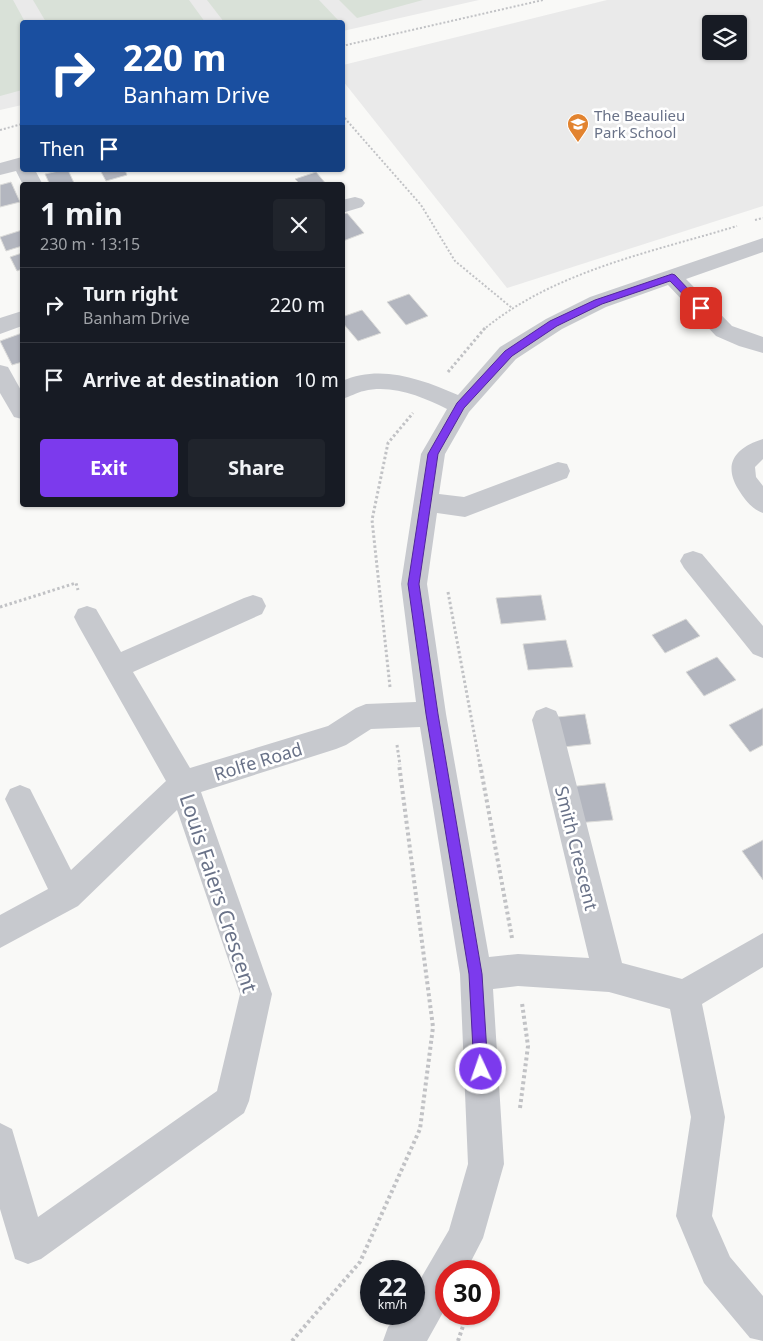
<!DOCTYPE html>
<meta charset="utf-8">
<style>
body{margin:0;font-family:"Noto Sans",sans-serif;background:#20242c;color:#f1f3f6;height:100vh;display:flex;flex-direction:column;font-size:19px;white-space:nowrap}
*{box-sizing:border-box;margin:0}
p{font-size:16px;color:#9ea1a6}
.icon{flex:none;width:28px;height:28px;fill:none;stroke:currentColor;stroke-width:2;stroke-linecap:round;stroke-linejoin:round}
.map{position:relative;flex:1;overflow:hidden}
.sheet{position:absolute;left:20px;top:182px;width:325px;height:325px;display:flex;flex-direction:column;background:#171b24;border-radius:5px;box-shadow:0 1px 4px #0004}
.sheet>*{flex:none}
.top-card{position:absolute;left:20px;top:20px;width:325px;height:152px;border-radius:5px;box-shadow:0 1px 4px #0004;background:#1a4fa0;color:#fff;overflow:hidden}
.fabs{position:absolute;left:702px;top:15px;display:grid;gap:10px}
.fabs a{display:grid;place-items:center;width:45px;height:45px;border-radius:5px;background:#171b24;box-shadow:0 1px 4px #0004;font-size:25px}
.speed{position:absolute;left:360px;top:1260px;display:flex;gap:10px;font-size:25px;font-weight:700;text-align:center}
.speed>*{display:grid;place-content:center;width:65px;height:65px;border-radius:50%;background:#171b24;box-shadow:0 1px 4px #0004;line-height:1}
.speed small{font-size:12px;font-weight:400}
.speed .limit{border:8px solid #d22;background:#fff;color:#111}
.pin{position:absolute;display:grid;place-items:center;width:42px;height:42px;color:#fff;margin:-21px;border-radius:10px;box-shadow:0 2px 8px #0006}
.me{position:absolute;width:55px;margin:-28px;rotate:357deg;stroke-linejoin:round;filter:drop-shadow(0 0 4px #0008)}
.turn{display:flex;align-items:center;gap:18px;height:105px;padding:0 20px;font-size:22px}
.turn .icon{width:65px;height:65px;stroke-width:2.5}
.turn b{display:block;font-size:35px;line-height:42px}
.then{display:flex;align-items:center;height:48px;padding:0 20px;background:#0003;gap:10px;font-size:19px}
.round{display:grid;place-items:center;flex:none;width:52px;height:52px;border-radius:5px;background:#20242c}
.head{display:flex;align-items:center;justify-content:space-between;height:85px;padding:0 20px}
h1{font-size:30px;font-weight:700;line-height:38px}
.button{display:flex;gap:10px;margin-top:auto;padding:10px 20px}
.button a{flex:1;height:58px;border-radius:5px;background:#7c3aed;color:#fff;font-size:20px;font-weight:700;line-height:58px;text-align:center}
.button a+a{background:#20242c;color:#f1f3f6}
ul{padding:0;list-style:none}
li{display:flex;align-items:center;gap:15px;height:75px;padding:0 20px;border-top:1px solid #363941}
li div{flex:1}
li b{display:block;font-size:19px}
li em{font-style:normal}
.map>svg:first-child{display:block}
.built{fill:#eaeaea;fill-rule:evenodd}
.green{fill:#d9e1d8}
.building{fill:#b3b6bf;stroke:#dbdbd9}
.lines{fill:none;stroke-linecap:round;stroke-linejoin:round}
.path-far2{stroke:#c1c2c5;stroke-width:2;stroke-dasharray:2 2;stroke-linecap:butt}
.path-far1{stroke:#c1c2c5;stroke-width:3;stroke-dasharray:2.5 2.5;stroke-linecap:butt}
.path{stroke:#c1c2c5;stroke-width:4;stroke-dasharray:3 3;stroke-linecap:butt}
.minor{fill:#c7c9ce;fill-rule:evenodd}
.route{fill:#7c3aed;stroke:#51269a}
.labels{text-anchor:middle;dominant-baseline:central;stroke-width:5;stroke-linejoin:round;paint-order:stroke}
.far-poi-label{font-size:15px;fill:#697288;stroke:#fff;text-anchor:start}
.street-label{font-size:18px;fill:#697288;stroke:#fff}
.near-street-label{font-size:21px;fill:#697288;stroke:#fff}
</style>
<div class="map">
<svg width="763" height="1341" viewBox="0 0 763 1341">
<rect width="100%" height="100%" fill="#f9f9f7"/>
<g class="built">
<path d="M0,0h479l-136,31 -1,-9h-320v83l-22,5z"/>
<path d="M607,0h156v206l-256,82 -164,-207v-16zM711,24h28v27h-28z"/>
</g>
<g class="green">
<path d="M0,0h13l12,22h-3v68l-22,6z"/>
<path d="M33,0h156l16,22h-159z"/>
<path d="M207,0h112l19,20 -8,2h-106z"/>
<path d="M339,0h84l-66,18z"/>
</g>
<g class="building">
<path d="M63,170h5l7,15h-25l-5,-11z"/>
<path d="M100,170h25l2,5 -21,6z"/>
<path d="M316,172l11,13h-26l-6,-6z"/>
<path d="M11,182l9,20 -20,5v-22z"/>
<path d="M347,213l17,20 -21,8 -1,-26z"/>
<path d="M22,230v16l-16,5 -6,-14z"/>
<path d="M22,253v16l-5,2 -7,-14z"/>
<path d="M409,294l19,22 -22,9 -19,-23z"/>
<path d="M362,310l19,23 -23,8 -16,-19v-5z"/>
<path d="M22,333v29l-10,3 -12,-24z"/>
<path d="M541,595l5,25 -45,4 -5,-26z"/>
<path d="M686,619l14,17 -35,17 -13,-18z"/>
<path d="M566,640l7,27 -45,3 -5,-26z"/>
<path d="M717,657l19,23 -32,16 -18,-24z"/>
<path d="M763,708v37l-13,7 -21,-27z"/>
<path d="M585,714l6,30 -37,4 -6,-30z"/>
<path d="M605,783l8,37 -37,3 -8,-36z"/>
<path d="M763,840v40l-21,-29z"/>
</g>
<g class="lines">
<g class="path-far2">
<path d="M342,46l201,-46"/>
<path d="M342,115l79,90 34,56 57,47"/>
<path d="M0,130l22,-6"/>
<path d="M755,220l8,-2"/>
<path d="M483,330c71,-59 169,-78 254,-104"/>
</g>
<g class="path-far1">
<path d="M448,372l37,-44"/>
<path d="M448,592l32,173"/>
<path d="M0,607l76,-24 2,7"/>
<path d="M390,687l-18,-167 16,-77 25,-30"/>
<path d="M397,745l3,20"/>
</g>
<g class="path">
<path d="M480,764l32,174"/>
<path d="M520,1108l8,-62 -6,-43"/>
<path d="M292,1341l68,-79 60,-133 13,-102 -34,-263"/>
<path d="M458,1341l9,-27"/>
</g>
<g class="minor">
<path d="M22,157v13h13l8,15h-20l-7,-14 -16,4v-12z"/>
<path d="M355,197l7,2 3,4 -3,4 -20,6v-13z"/>
<path d="M763,238v14l-77,27 46,47 31,11v16l-24,-7 -23,-10 -48,-51 -62,22 -44,22 -46,30 -47,53 -24,42 -6,40 25,3 94,-35 9,2 3,7 -3,7 -102,39 -28,-4 -10,71 19,130 43,243 29,-3 71,4 -57,-238 4,-9 10,-4 10,4 4,9 62,243 60,16 81,-46v34l-61,37 23,113 -13,99 18,41 33,39v45l-13,-3 -46,-55 -28,-67 15,-99 -21,-108 -61,-17 -91,-6 -25,3 11,175 -21,74 -17,33h-20v36l-19,34h-44l5,-14 12,-13h14v-24l35,-60 19,-66 -8,-190 -40,-247 -49,2 -25,16 -10,4 -135,43 71,202 -23,107 -5,12 -203,146 -13,5 -13,-5 -15,-50v-86l12,6 26,88 179,-126 23,-97 -63,-184 -99,96 -78,42v-33l48,-26 -43,-90 5,-10 10,-4 10,4 41,81 95,-89 -88,-156 -4,-8 4,-8 9,-3 9,3 25,43 123,-54 9,-3 9,3 4,8 -4,8 -129,58 57,96 138,-42 28,-18 10,-4 50,-2 -15,-118 20,-130 26,-45c-24,-12 -55,-25 -83,-18 -7,1 -14,6 -22,8v-18c39,-17 79,-2 116,14l42,-48 46,-28 44,-22z"/>
<path d="M22,311v15l-22,8v-16z"/>
<path d="M0,365l8,2 14,25v27l-8,-2 -14,-24z"/>
<path d="M763,439v20l-8,8 1,10 7,9v27c-11,-4 -17,-12 -23,-21 -18,-27 -6,-44 23,-53z"/>
<path d="M693,551l9,3 61,72v32l-10,-4 -69,-86 -4,-7 4,-7z"/>
</g>
</g>
<path class="route" d="M672,274l3,1 29,31v4h-6l-28,-29 -68,23 -45,22 -45,30 -48,52 -26,46 -19,130 19,130 44,260 6,95 -2,5 -5,2 -5,-2 -2,-5 -5,-95 -43,-260 -18,-130 20,-130 29,-51 48,-52 45,-30 45,-21z"/>
<defs>
<g id="school-pin" transform="scale(1.125)"><path d="M0 17L-7.5 6A9.5 9.5 0 1 1 7.5 6Z" fill="#e2832f" stroke="#fff"/><path d="M0-5L7-2L0 1L-7-2ZM-4 1L0 2.5L4 1V4Q0 6-4 4Z" fill="#fff"/></g>
</defs>
<g fill-rule="evenodd">
<use href="#school-pin" x="578" y="124"/>
</g>
<g class="labels">
<g class="far-poi-label">
<text x="594" y="115">The Beaulieu<tspan x="594" dy="17">Park School</tspan></text>
</g>
<g class="street-label">
<text transform="translate(258 761) rotate(-17)">Rolfe Road</text>
<text transform="translate(577 848) rotate(76)">Smith Crescent</text>
</g>
<g class="near-street-label">
<text transform="translate(219 893) rotate(72)">Louis Faiers Crescent</text>
</g>
</g>
</svg>
<div class="fabs">
<a><svg class="icon" aria-label="layers" viewBox="0 0 24 24"><path d="M12 4l9 5-9 5-9-5zM3 14l9 5 9-5"/></svg></a>
</div>
<div class="speed"><div>22<small>km/h</small></div><div class="limit">30</div></div>
<div class="pin" style="left:701px;top:308px;background:#d93025"><svg class="icon" aria-label="arrive" viewBox="0 0 24 24"><path d="M6 21V4h12l-3 4 3 4H6"/></svg></div>
<svg class="me" style="left:481px;top:1069px" viewBox="-20 -20 40 40"><circle r="17" fill="#7c3aed" stroke="#fff" stroke-width="3"/><path d="M0-11L8 9 0 5-8 9z" fill="#fff"/></svg>
<div class="top-card">
<div class="turn"><svg class="icon" aria-label="right" viewBox="0 0 24 24"><path d="M7 20v-9h11M14 6l5 5-5 5"/></svg><div><b>220 m</b>Banham Drive</div></div>
<div class="then">Then<svg class="icon" aria-label="arrive" viewBox="0 0 24 24"><path d="M6 21V4h12l-3 4 3 4H6"/></svg></div>
</div>
<section class="sheet">
<div class="head"><div><h1>1 min</h1><p>230 m · 13:15</p></div><a class="round"><svg class="icon" aria-label="close" viewBox="0 0 24 24"><path d="M6 6l12 12M18 6L6 18"/></svg></a></div>
<ul>
<li><svg class="icon" aria-label="right" viewBox="0 0 24 24"><path d="M7 20v-9h11M14 6l5 5-5 5"/></svg><div><b>Turn right</b><p>Banham Drive</p></div><em>220 m</em></li>
<li><svg class="icon" aria-label="arrive" viewBox="0 0 24 24"><path d="M6 21V4h12l-3 4 3 4H6"/></svg><div><b>Arrive at destination</b></div><em>10 m</em></li>
</ul>
<div class="button"><a>Exit</a><a>Share</a></div>
</section>
</div>
